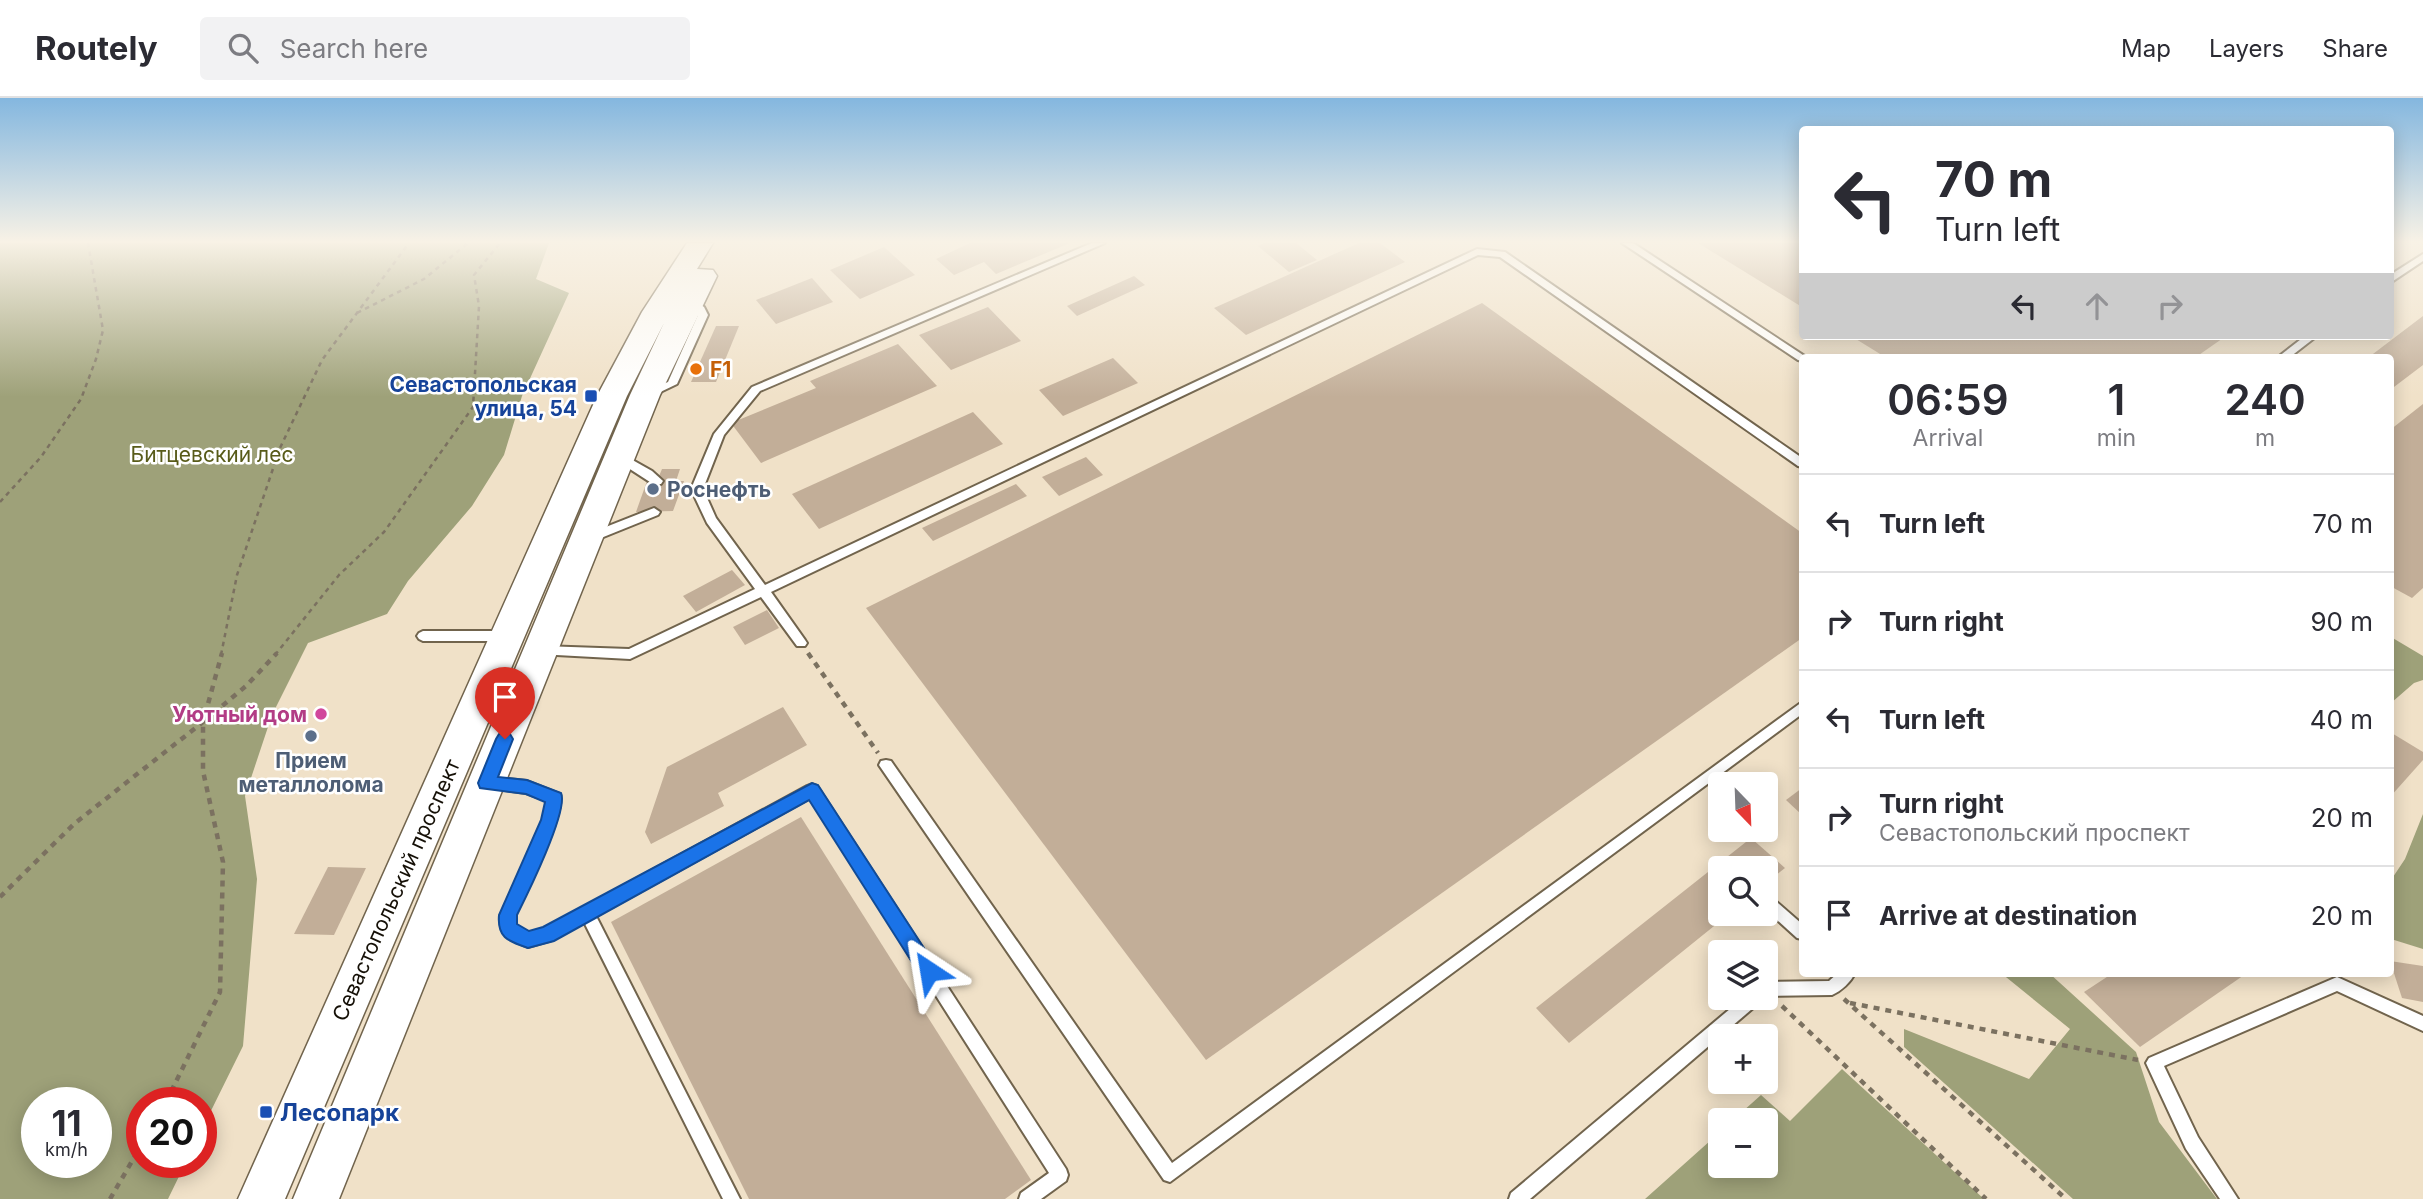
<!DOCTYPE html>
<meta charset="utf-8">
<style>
body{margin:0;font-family:Inter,sans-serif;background:#f2f2f3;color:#2b2b33;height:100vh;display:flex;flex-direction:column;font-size:26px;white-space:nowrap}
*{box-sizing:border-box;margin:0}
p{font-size:23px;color:#7c7c81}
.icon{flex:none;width:38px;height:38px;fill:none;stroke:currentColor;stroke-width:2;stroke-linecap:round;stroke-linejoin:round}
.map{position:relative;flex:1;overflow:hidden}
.side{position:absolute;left:1799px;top:256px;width:595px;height:623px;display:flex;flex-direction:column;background:#fff;border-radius:7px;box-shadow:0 4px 18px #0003}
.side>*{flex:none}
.top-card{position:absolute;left:1799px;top:28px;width:595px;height:214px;border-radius:7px;box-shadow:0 4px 18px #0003;background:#fff;color:#2b2b33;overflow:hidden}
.needle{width:46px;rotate:157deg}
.buttons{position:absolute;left:1708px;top:674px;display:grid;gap:14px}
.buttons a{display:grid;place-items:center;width:70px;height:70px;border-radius:7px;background:#fff;box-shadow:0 4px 18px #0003;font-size:35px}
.speed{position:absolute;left:21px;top:989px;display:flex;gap:14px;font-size:35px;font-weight:700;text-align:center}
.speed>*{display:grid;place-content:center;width:91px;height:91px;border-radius:50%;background:#fff;box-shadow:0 4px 18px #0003;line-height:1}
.speed small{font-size:18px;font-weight:400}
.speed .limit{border:10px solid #d22;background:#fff;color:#111}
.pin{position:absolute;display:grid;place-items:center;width:60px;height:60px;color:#fff;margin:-72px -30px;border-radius:50% 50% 50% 0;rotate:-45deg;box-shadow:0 0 7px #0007}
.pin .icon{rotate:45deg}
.me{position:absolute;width:77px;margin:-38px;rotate:327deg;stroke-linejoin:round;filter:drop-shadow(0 0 5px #0008)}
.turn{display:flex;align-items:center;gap:24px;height:147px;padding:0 21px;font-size:32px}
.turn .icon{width:91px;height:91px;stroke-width:2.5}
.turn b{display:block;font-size:49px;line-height:60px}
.lanes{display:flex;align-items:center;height:66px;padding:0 21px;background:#0003;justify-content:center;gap:35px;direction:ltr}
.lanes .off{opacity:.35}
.eta{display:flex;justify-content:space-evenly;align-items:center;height:119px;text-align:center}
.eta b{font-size:42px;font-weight:600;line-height:49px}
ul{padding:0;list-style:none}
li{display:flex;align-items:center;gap:21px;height:98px;padding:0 21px;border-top:2px solid #e1e1e2}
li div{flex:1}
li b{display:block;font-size:26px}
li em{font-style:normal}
header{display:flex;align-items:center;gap:42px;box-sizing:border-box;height:98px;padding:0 35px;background:#fff;border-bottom:2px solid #e1e1e2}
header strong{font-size:33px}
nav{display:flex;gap:38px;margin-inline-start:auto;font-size:24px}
.search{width:490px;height:63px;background:#f2f2f3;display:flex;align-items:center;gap:18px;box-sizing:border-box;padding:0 24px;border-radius:7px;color:#7c7c81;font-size:26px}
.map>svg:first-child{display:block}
.forest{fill:#9ea179;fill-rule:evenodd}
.building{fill:#c2ae98}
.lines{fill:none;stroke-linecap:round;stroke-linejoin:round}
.lane-casing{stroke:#71644d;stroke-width:4}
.secondary-casing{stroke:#71644d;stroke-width:3}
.path-far1{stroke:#7b7160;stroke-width:2.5;stroke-dasharray:4.5 4.5;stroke-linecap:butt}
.path{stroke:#7b7160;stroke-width:4.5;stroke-dasharray:6 6;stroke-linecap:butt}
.lane{fill:#fff;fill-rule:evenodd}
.secondary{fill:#fff;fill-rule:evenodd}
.route{fill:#1a73e8;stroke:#114b97;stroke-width:2}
.food-dot{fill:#e8710a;stroke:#fff;stroke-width:2.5}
.transit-dot{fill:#1a4fb4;stroke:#fff;stroke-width:2.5}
.service-dot{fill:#5c6f8a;stroke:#fff;stroke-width:2.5}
.hotel-dot{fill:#d1479c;stroke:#fff;stroke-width:2.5}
.labels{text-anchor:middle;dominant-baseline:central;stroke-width:5;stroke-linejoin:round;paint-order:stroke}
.food-label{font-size:21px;font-weight:bold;fill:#c56008;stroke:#fff;text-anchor:start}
.transit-label{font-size:21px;font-weight:bold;fill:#164399;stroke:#fff;text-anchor:end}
.park-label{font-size:21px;fill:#585b19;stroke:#fff}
.service-label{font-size:21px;font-weight:bold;fill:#4e5e75;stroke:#fff;text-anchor:start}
.hotel-label{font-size:21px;font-weight:bold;fill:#b23c85;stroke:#fff;text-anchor:end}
.street-label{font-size:21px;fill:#151007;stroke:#fff}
.near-transit-label{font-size:24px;font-weight:bold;fill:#164399;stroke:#fff;text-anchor:start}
</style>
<header>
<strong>Routely</strong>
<div class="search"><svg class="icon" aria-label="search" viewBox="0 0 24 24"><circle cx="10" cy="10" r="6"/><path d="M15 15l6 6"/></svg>Search here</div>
<nav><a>Map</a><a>Layers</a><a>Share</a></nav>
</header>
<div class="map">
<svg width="2423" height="1101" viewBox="0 0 2423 1101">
<rect width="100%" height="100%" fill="#f0e1c8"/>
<g class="forest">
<path d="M0,145h549l-13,36 33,14 -47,103 -18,59 -32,51 -64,75 -21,33 -79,29 -36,72 -27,81 12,83 -14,167 -42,85v-29h-59v60h44l-18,37h-168zM37,1004h59v60h-59z"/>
<path d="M2391,539l32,19v24l-9,3 -23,20z"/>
<path d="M2423,716v135l-32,-10v-59l14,-21z"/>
<path d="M2001,875h48l87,79 23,70 58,77h-144l-169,-152v-18l125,50 41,-50z"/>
<path d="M1842,971l142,130h-339l75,-67v34h46v-46h-33l28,-25 29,26z"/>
</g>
<g class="building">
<path d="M970,145h100l-74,31 -12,-12 -30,13 -18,-16z"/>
<path d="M1264,145h32l21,17 -28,12 -31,-26z"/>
<path d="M1359,145h21l25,19 -159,73 -32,-27z"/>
<path d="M1698,145h104v64z"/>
<path d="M884,149l31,28 -55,24 -30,-29z"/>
<path d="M1134,178l11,9 -68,31 -10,-10z"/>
<path d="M812,180l21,24 -57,22 -20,-24z"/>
<path d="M1482,205l320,230v105l-596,422 -340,-452z"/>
<path d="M988,209l33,34 -70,29 -32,-35z"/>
<path d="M2423,218v49l-33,25v-33h-21z"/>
<path d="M716,228h23l-23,56h-25z"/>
<path d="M1851,238h375l-30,21h-311z"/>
<path d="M898,246l39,42 -176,77 -30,-40 85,-35 -6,-7z"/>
<path d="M1113,260l25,25 -75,33 -24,-26z"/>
<path d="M2423,306v184l-11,10 -22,-12v-156z"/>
<path d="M973,314l30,32 -184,85 -27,-35z"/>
<path d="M1086,359l17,18 -44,21 -17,-19z"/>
<path d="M662,371h18l-4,12h8l-11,30 -37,1 11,-31h10z"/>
<path d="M1016,386l11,12 -94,45 -11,-13z"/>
<path d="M732,472l13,15 -49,27 -13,-16z"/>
<path d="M767,512l12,18 -34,17 -12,-18z"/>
<path d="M783,609l24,38 -89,48 6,13 -73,38 -6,-12 22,-65z"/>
<path d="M2390,634l33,20v8l-33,37z"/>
<path d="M1802,690v27l-16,-15z"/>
<path d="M801,719l230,363 -26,19h-256l-138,-277z"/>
<path d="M1751,740l34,30 -19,15v-15h-46v46h9l-160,129 -33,-35z"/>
<path d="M328,769l38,1 -32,67 -40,-1z"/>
<path d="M2390,863l33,5v36l-21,-4z"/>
<path d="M2113,875h134l-107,74 -56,-55z"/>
</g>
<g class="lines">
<g class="lane-casing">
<g id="lane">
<path d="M1092,145h13l-345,148 -36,44 -21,54 13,29 49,67 712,-336 28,3 297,206v9l-4,-1 -298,-209 -22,-2 -707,337 34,48 2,3 -2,3h-8l-36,-49 -131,62 -92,-5 -2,-3 2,-3 4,-2 87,3 126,-60 -48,-66 -16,-34 23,-55 38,-47z"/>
<path d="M1622,145h11l173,114h-4v4l-4,-1z"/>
<path d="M2423,156v7l-33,22v-8z"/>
<path d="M689,199l15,10 4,8 -31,69 -25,12h-8v-4l24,-10 30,-67 -1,-5 -13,-10z"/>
<path d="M2305,238h12l-27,21h-12z"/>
<path d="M620,355l32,18 11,10 -2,3h-8l-37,-24 -1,-3z"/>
<path d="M654,410l6,4 -2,3 -62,25 -4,1 -6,-4 2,-3z"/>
<path d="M423,533h81l4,2 2,3 -2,3 -4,2h-81l-4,-2 -2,-3 2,-3z"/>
<path d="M1802,604v12l-632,468 -6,-2 -285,-415 2,-4 5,-1 5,1 281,402z"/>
<path d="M490,679l37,4 33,13c6,19 -35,99 -45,121l-1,10 15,8 15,-4 263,-143 5,-2 5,2 249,383 2,6 -2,6 -25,18h-22l2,-6 28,-20 -239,-375 -214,118 144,283h-17l-139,-277 -32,18 -24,7c-19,-8 -29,-10 -27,-32l42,-95 5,-19 -22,-8 -41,-6 -2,-4 2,-4z"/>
<path d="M1766,797l5,2 31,27v15l-5,-1 -31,-28z"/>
<path d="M1838,875h17c-4,9 -14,18 -23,22l-66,1v-14l63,-1z"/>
<path d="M2337,879l86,39v15l-86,-40 -173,75 34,71 40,62h-18l-34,-50 -40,-86 3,-5z"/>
<path d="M1743,900h18l-2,5 -229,196h-21l2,-6z"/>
</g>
</g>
<g class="secondary-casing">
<path id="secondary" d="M687,145h26l-16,26 16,1 4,6 -57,119 -321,804h-46l337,-804 34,-72 -37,73 -342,803h-47l359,-803 45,-84z"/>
</g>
<g class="path-far1">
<path d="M357,215l67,-34 44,-36"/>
<path d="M0,404l41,-45 40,-58 15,-40 7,-29 -15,-87"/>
<path d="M221,557l16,-80 43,-127 42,-88 87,-117"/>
<path d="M275,557l64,-80 45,-43 89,-125 6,-101 -5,-31 26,-32"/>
</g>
<g class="path">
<path d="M808,555l70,100"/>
<path d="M0,799l74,-73 129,-102 19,-69"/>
<path d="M1844,901l222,200"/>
<path d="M1850,905l288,57"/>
<path d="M1782,908l204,193"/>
<path d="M166,1004l54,-110 3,-130 -20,-91v-49l43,-36 31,-33"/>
<path d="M110,1101l32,-55"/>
</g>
<use href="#lane" class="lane"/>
<use href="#secondary" class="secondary"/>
</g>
<linearGradient id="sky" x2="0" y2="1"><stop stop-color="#84b7df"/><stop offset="0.48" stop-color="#f8f2e6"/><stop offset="1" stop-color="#f8f2e6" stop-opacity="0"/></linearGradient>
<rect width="2423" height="299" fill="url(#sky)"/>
<path class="route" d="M505,634l5,2 3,5 -15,38 29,3 34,13c8,17 -34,102 -44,122v9l12,7 14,-4 269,-144 6,2 117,180 3,6 -3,7 -6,2 -7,-2 -113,-178 -255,141 -26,7c-20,-7 -31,-10 -29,-33l42,-95 4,-18 -19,-8 -46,-6 -2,-5 18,-44 3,-5z"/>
<circle class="food-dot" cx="696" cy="271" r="7"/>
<g class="transit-dot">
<rect x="584" y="291" width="14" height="14" rx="3.5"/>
<rect x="259" y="1007" width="14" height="14" rx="3.5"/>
</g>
<g class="service-dot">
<circle cx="653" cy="391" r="7"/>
<circle cx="311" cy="638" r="7"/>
</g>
<circle class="hotel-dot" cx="321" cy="616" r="7"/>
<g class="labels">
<g class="food-label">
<text x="710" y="271">F1</text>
</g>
<g class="transit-label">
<text x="577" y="286">Севастопольская<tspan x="577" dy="24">улица, 54</tspan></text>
</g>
<g class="park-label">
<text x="212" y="356">Битцевский лес</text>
</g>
<g class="service-label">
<text x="667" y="391">Роснефть</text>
<text x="311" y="662" text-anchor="middle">Прием<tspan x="311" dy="24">металлолома</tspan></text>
</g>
<g class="hotel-label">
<text x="307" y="616">Уютный дом</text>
</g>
<g class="street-label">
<text transform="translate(396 792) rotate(-66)">Севастопольский проспект</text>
</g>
<g class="near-transit-label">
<text x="280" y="1014">Лесопарк</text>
</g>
</g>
</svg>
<div class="buttons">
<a><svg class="needle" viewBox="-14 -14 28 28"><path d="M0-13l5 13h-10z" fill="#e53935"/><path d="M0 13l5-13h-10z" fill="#7c7c81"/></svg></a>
<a><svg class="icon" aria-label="search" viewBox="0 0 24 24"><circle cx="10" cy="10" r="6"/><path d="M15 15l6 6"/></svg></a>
<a><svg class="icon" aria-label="layers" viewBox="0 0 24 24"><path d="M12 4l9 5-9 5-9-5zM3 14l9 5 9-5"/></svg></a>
<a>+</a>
<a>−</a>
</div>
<div class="speed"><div>11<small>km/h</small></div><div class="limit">20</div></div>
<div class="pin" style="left:505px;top:641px;background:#d93025"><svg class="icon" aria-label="arrive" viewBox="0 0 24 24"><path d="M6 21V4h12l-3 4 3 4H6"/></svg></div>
<svg class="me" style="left:929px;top:873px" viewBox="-20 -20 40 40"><path d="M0-17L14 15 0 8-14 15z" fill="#1a73e8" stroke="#fff" stroke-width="4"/></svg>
<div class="top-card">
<div class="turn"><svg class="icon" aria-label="left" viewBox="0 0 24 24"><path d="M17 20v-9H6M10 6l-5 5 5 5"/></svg><div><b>70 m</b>Turn left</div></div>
<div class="lanes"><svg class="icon" aria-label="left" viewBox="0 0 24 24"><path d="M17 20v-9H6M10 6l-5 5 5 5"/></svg><svg class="icon off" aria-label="ahead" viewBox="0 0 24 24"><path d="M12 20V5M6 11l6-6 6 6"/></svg><svg class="icon off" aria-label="right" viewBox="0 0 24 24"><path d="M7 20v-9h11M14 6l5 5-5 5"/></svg></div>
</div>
<section class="side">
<div class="eta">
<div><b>06:59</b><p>Arrival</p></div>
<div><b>1</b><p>min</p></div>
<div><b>240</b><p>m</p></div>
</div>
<ul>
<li><svg class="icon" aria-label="left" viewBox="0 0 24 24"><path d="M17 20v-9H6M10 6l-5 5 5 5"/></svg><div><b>Turn left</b></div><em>70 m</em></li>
<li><svg class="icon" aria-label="right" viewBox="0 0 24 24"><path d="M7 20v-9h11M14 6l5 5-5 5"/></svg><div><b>Turn right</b></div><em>90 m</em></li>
<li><svg class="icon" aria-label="left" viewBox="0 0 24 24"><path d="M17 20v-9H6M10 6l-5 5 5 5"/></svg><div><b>Turn left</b></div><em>40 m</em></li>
<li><svg class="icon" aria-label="right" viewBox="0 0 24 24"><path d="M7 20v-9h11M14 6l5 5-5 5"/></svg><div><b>Turn right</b><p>Севастопольский проспект</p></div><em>20 m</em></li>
<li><svg class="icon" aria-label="arrive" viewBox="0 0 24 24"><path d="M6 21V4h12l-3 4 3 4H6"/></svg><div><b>Arrive at destination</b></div><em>20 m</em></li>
</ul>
</section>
</div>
